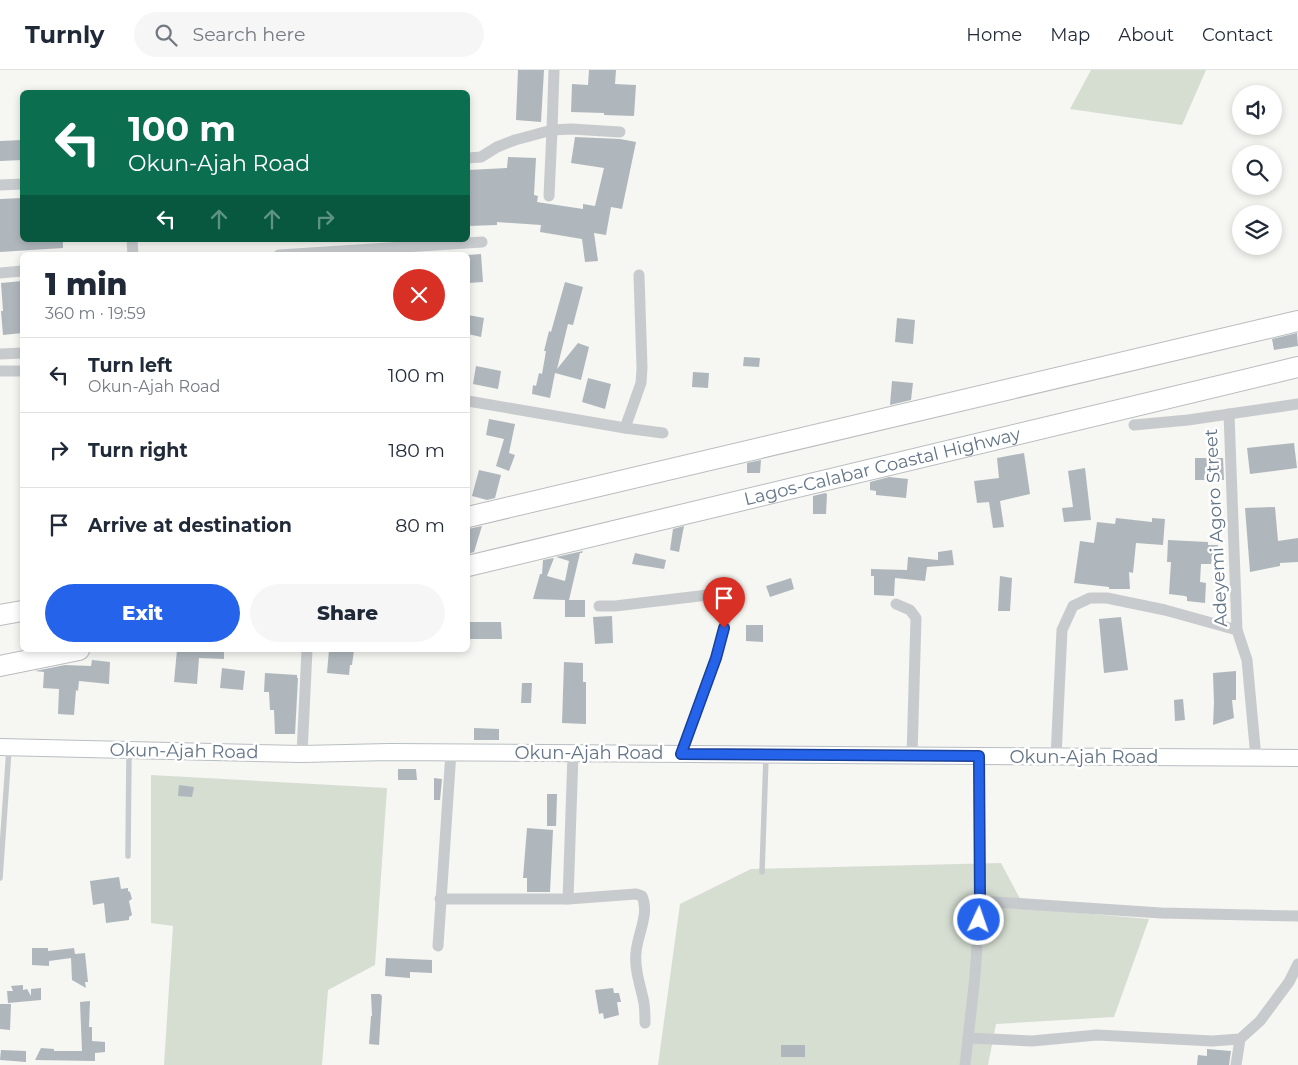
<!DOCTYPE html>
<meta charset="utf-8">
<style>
body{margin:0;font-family:Montserrat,sans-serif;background:#f6f6f7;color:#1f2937;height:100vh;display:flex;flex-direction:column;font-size:19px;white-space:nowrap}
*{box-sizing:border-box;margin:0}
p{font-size:16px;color:#747a83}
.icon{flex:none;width:28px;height:28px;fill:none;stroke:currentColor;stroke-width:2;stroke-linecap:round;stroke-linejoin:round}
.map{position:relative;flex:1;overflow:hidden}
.drawer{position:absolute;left:20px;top:182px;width:450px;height:400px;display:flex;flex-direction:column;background:#fff;border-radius:8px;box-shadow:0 2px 8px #0003}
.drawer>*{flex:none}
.banner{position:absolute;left:20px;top:20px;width:450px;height:152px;border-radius:8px;box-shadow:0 2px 8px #0003;background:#0b6e4f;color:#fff;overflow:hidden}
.controls{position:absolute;left:1232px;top:15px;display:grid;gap:10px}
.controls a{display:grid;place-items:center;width:50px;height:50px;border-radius:50%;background:#fff;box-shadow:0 2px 8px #0003;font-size:25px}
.pin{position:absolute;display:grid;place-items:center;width:42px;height:42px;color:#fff;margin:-51px -21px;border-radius:50% 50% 50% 0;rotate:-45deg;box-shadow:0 0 5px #0007}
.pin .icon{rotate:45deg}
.me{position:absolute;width:55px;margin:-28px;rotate:3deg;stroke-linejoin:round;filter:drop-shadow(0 0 4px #0008)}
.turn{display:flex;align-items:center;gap:18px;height:105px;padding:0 25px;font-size:22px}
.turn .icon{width:65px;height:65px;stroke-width:2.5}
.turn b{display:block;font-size:35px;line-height:42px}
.lanes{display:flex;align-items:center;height:48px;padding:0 25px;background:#0003;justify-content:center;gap:25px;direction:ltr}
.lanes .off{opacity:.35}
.round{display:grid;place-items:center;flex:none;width:52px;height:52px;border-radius:26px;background:#f6f6f7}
.head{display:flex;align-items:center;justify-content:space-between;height:85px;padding:0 25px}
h1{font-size:30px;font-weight:800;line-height:38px}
.primary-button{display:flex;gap:10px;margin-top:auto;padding:10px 25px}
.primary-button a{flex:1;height:58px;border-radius:30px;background:#2563eb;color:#fff;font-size:20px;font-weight:800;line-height:58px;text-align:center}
.primary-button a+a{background:#f6f6f7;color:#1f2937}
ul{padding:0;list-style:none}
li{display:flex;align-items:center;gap:15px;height:75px;padding:0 25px;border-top:1px solid #e0e1e3}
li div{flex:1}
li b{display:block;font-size:19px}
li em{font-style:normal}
header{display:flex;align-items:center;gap:30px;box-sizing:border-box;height:70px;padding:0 25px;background:#fff;border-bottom:1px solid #e0e1e3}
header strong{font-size:24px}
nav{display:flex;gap:28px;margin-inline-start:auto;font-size:18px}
.search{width:350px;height:45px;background:#f6f6f7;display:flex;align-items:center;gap:12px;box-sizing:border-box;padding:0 18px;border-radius:28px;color:#747a83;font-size:19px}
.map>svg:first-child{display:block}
.green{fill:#d6ded2}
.building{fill:#afb7bd}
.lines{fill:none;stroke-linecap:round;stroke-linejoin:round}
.secondary-casing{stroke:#b9bec3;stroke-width:18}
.highway-casing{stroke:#b9bcbf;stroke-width:22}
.lane{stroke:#c8cbce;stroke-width:5.5}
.street{stroke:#c8cbce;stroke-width:11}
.secondary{stroke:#fff;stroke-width:16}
.highway{stroke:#fff;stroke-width:20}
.route-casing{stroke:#184099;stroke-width:12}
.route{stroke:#2563eb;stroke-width:9}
.labels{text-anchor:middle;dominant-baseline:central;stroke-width:5;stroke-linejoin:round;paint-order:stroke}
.street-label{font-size:18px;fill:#627486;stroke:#fff}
</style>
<header>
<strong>Turnly</strong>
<div class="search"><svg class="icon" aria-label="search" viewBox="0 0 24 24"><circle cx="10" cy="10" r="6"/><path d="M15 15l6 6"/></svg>Search here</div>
<nav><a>Home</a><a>Map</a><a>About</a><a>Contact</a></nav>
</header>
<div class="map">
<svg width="1298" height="995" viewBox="0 0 1298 995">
<rect width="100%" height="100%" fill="#f6f6f2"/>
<g class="green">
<path d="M1091,0h115l-24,55 -112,-16z"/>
<path d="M151,705l236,13 -12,177 -47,25 -6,75h-158l9,-139 -22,-3z"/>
<path d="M1001,793l24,45 124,11 -35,98 -118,7 -8,41h-330l22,-161 71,-35z"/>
</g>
<g class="building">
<path d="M518,0h26l-3,52 -25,-2z"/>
<path d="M589,0h27l-1,14 21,1 -2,31 -30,-1v-2l-33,-1 1,-28 16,1z"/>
<path d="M575,67l45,2 16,3 -14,67 -11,-2 -5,28 -12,-2 4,28 -13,1 -3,-23 -42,-7 1,-7 -44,-3v3l-29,1v-56l39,-2 1,-11 28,1 -2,37 4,1 -1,6 46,7v-5l12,2 9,-38 -33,-5z"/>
<path d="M22,70v20l-22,1v-20z"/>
<path d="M22,128v42h41v8l-63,4v-53z"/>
<path d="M481,184l2,28 -15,1v-28z"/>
<path d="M22,211v52l-19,2 -2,-24h2l-2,-28z"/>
<path d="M565,212l18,5 -10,38 -5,-1 -11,45 21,-26 11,4 -8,33 -26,-7 -5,25 -18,-4 1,-9 3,1 3,-13 3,1 4,-23h-2l5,-20 2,1z"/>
<path d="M468,245l16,3 -3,19 -13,-3z"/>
<path d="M897,248l18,2 -2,24 -18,-2z"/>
<path d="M1297,263l1,13 -24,4 -2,-11z"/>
<path d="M744,287l16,1 -1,9 -16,-1z"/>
<path d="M476,296l25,5 -3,18 -25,-5z"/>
<path d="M693,302l16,1 -1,15 -16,-1z"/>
<path d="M588,308l23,6 -6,25 -23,-7z"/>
<path d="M892,311l21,2 -2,17 -21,5z"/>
<path d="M489,349l26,5 -6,29 6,2 -6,16 -13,-5 8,-27 -18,-4z"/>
<path d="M1294,373l3,25 -47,6 -3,-26z"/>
<path d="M1024,383l6,41 -30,7 4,26 -11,1 -4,-26 -12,1 -3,-22 25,-3 -2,-20z"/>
<path d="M1195,388h28l1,22h-29z"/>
<path d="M761,390l-1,13h-13v-10z"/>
<path d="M1085,398l6,52 -27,2 -2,-14 11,-1 -5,-36z"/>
<path d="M479,400l22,5 -6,23 -8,2 -15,-4z"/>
<path d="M889,407l19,2 -2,19 -30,-3v-4l-6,-1v-8z"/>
<path d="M825,423l2,1 -1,20h-13v-18z"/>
<path d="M1275,437l3,34 20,-3v24l-18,1v3l-30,6 -5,-64z"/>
<path d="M1116,448l36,4v-4l13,1 -2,26 -27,-2 -3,30 -4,-1 1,17h-21v-2l-35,-4 6,-42 14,2 3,-21 18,2z"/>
<path d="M482,456l-8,26 -6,2v-25z"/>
<path d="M684,456l-5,26 -9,-2 3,-21z"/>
<path d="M1168,470l40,2v3h10v12h-6l-1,7h-10l-1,18 6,1 -1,20 -18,-2v-4l-2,-1 -16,-2 2,-32h-4z"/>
<path d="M952,480l2,15 -27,2 -2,14 -30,-3 -1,18 -20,-1v-19h-3v-7l36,1 1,-13 30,3v-8z"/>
<path d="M583,481l-1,2h-2l-11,47h16v17h-20v-17l-32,-1 7,-25h2l1,-14 11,-2 -7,18 18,5 4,-20 -13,-4z"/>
<path d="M635,483l31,7 -2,9 -32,-5z"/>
<path d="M1000,506l12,2 -2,33h-12z"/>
<path d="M791,508l3,11 -24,8 -4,-11z"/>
<path d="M612,546l1,27 -18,1 -2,-27z"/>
<path d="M1121,547l7,53 -24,3 -5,-54z"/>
<path d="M468,552h33l1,17h-34z"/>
<path d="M746,555h17v17l-17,-1z"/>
<path d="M177,580h47v9l-25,-1 -2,26 -23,-2z"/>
<path d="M329,580h25l-2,15h-2l-1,10 -22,-2z"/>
<path d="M92,590l18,2 -1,22 -30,-3 -1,10 -2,-1 -2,25 -16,-1 1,-25 -16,-1 1,-16 -9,-1 30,-6 26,1z"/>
<path d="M564,592l19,1v19h3v42l-24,-1z"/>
<path d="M222,598l23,3 -2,19 -23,-2z"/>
<path d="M1236,601v29h-4l2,18 -21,7 1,-22 -1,-30z"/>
<path d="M265,603l32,2v3h1l-3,56h-20l-1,-24h-4l-1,-18h-5z"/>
<path d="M522,613h10l-1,20h-10z"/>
<path d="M1183,629l2,21 -10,1 -1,-21z"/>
<path d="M474,658l25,1v11h-25z"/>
<path d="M398,699h18l1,11h-19z"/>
<path d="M434,708l8,1 -2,21h-6z"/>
<path d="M179,715l15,2 -2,10 -14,-1z"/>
<path d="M547,724h10l-1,32h-9z"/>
<path d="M527,758l26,2 -3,62h-23v-14h-4z"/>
<path d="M119,807l2,12 7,-1v3l2,1 2,7 -3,2 3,14 -3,2v3l-23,3 -2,-20 -11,2 -3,-24z"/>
<path d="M32,878h16v3l26,-3 1,6 10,-1 3,29h-3l1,6 -14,-8 -1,-22 -22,3v5l-17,-1z"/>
<path d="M386,888l46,2v13l-22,-1v6l-25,-2z"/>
<path d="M23,915v5l4,-1 4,7v-7l10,-1v12l-33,3 -1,-12h6l-2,-5z"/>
<path d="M613,918l1,5h5l2,9h-4l2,13 -15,4 -1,-6 -4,1 -4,-24z"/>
<path d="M371,924h9l2,2 -3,49 -10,-1 2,-28h1z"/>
<path d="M90,931l-1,26h3v14l13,1v10l-10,1v8l-60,-1 6,-12 13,1v2h28l-2,-49z"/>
<path d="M0,934h11l-1,26 -10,-1z"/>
<rect x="781" y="975" width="24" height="12"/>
<path d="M1207,979l24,2 -2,14h-32l1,-10 9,1z"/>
<path d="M1,980l25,1v11l-26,-2z"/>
</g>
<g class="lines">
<g class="secondary-casing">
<path id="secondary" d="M0,677l302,7 87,-2 909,6"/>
</g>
<g class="highway-casing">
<g id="highway">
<path d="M468,447l830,-196"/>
<path id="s1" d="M468,496l830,-199"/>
<path d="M0,545l22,-4"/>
<path d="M0,596l79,-16"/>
</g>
</g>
<g class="lane">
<path d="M128,786l1,-104"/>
<path d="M762,802l4,-115"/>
<path d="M0,808l9,-129"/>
</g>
<g class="street">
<path d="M468,88l13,-1 16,-10 18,-7 37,-10 2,-60"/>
<path d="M0,115l22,-1"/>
<path d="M549,126l3,-66 19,-1 49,3"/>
<path d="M132,170l1,15"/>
<path d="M279,185l203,-13"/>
<path d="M0,203l22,-2"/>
<path d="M0,284l22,-1"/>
<path d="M0,301h22"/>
<path d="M468,331l157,27 16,-45 1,-15 -3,-93"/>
<path d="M1229,344l8,216 10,30 9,98"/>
<path d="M1134,355l54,-5 110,-16"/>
<path d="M625,358l38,5"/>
<path d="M896,534l14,6 6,8 -4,138"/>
<path d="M599,536h16l93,-11 13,4 5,7 -2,22 -8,30 -35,96"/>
<path d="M302,684l5,-104"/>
<path d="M1056,687l6,-127 11,-24 17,-8h17l58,12 72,20"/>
<path d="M440,829h128l68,-5 6,2c8,18 -5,39 -6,57 -2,17 5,34 8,50 1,7 1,13 1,20"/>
<path d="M568,829l5,-145"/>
<path d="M980,831l181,12 137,3"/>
<path d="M438,876l13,-194"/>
<path d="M968,968l64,3 65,-6 115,6 28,-2 20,-18 29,-39 9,-18"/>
<path d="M965,995l10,-89 5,-75 -1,-145"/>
<path d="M1236,995l4,-26"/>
</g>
<use href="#secondary" class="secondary"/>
<use href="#highway" class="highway"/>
</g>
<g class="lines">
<g class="route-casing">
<path id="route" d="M724,558l-8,30 -35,96 298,2 1,144 -1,20"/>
</g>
<use href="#route" class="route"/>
</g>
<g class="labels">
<g class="street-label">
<text stroke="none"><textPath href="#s1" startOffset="426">Lagos-Calabar Coastal Highway</textPath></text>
<text transform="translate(1216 458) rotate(-93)">Adeyemi Agoro Street</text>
<text transform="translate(184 681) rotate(1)">Okun-Ajah Road</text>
<text x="589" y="683">Okun-Ajah Road</text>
<text x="1084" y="687">Okun-Ajah Road</text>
</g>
</g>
</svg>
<div class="controls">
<a><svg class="icon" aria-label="sound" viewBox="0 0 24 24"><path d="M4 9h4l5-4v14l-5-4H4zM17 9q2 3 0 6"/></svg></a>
<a><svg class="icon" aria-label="search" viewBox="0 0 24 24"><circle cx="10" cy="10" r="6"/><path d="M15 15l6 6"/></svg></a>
<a><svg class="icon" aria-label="layers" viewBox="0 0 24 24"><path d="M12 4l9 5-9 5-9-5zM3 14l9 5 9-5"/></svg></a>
</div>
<div class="pin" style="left:724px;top:558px;background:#d93025"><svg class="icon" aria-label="arrive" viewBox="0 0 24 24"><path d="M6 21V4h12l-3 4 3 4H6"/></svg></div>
<svg class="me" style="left:979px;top:850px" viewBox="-20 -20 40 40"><circle r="17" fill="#2563eb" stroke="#fff" stroke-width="3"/><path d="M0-11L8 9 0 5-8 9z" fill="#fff"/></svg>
<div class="banner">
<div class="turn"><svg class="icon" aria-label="left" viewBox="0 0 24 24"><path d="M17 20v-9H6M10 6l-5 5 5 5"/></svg><div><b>100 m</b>Okun-Ajah Road</div></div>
<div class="lanes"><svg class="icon" aria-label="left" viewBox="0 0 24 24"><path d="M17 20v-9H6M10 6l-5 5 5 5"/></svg><svg class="icon off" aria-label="ahead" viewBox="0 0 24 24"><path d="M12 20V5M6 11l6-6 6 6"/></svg><svg class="icon off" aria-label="ahead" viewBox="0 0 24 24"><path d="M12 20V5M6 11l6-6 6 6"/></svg><svg class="icon off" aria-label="right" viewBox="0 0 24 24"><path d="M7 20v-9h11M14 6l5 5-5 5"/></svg></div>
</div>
<section class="drawer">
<div class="head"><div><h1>1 min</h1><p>360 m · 19:59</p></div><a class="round" style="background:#d93025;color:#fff"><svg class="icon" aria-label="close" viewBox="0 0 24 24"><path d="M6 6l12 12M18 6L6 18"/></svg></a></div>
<ul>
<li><svg class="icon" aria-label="left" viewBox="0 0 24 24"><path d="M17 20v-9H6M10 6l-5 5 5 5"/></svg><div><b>Turn left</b><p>Okun-Ajah Road</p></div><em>100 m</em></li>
<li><svg class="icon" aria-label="right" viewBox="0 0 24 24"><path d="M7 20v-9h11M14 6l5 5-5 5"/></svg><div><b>Turn right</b></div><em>180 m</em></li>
<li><svg class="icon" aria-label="arrive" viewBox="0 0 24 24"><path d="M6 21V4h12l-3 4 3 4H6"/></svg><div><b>Arrive at destination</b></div><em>80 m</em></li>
</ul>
<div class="primary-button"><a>Exit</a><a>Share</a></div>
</section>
</div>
